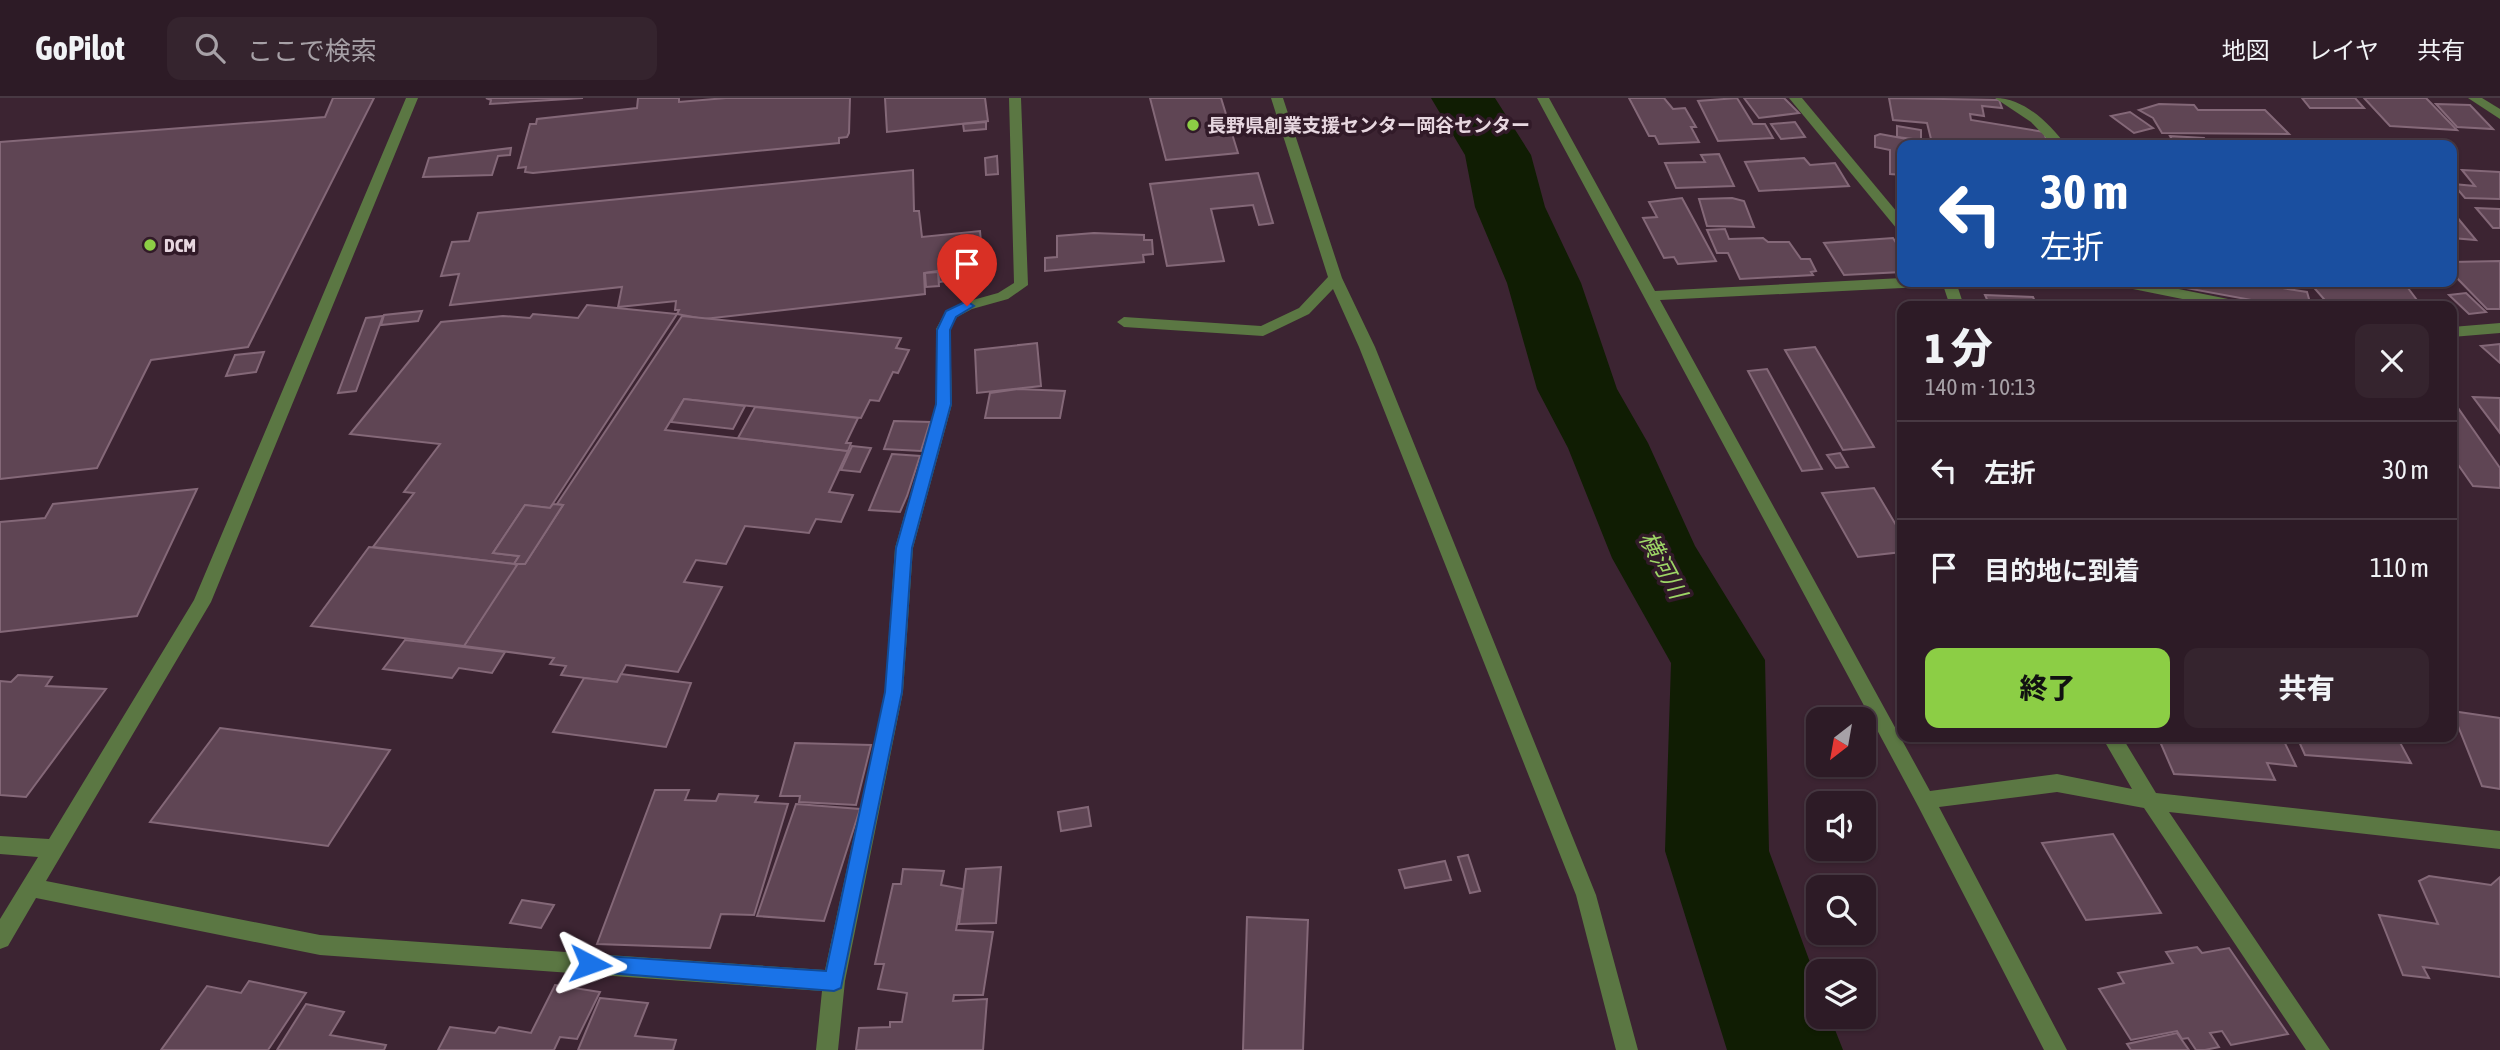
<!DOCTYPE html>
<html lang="ja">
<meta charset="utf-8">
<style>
body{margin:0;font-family:"Asap Condensed","Noto Sans JP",sans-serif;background:#35242e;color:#f1f3f6;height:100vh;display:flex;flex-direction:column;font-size:26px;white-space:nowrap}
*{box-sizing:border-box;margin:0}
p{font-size:23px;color:#a7a1a7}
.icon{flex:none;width:38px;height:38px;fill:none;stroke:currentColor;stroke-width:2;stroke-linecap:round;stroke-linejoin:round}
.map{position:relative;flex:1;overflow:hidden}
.panel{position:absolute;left:1897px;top:203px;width:560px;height:441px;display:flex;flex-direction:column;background:#2d1b26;border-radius:14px;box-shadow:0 2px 5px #0004,0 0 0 2px #483943}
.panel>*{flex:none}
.top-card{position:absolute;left:1897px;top:42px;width:560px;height:147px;border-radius:14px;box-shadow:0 2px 5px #0004,0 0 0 2px #483943;background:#1a4fa0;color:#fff;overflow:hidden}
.needle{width:46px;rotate:211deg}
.fabs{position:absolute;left:1806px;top:609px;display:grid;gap:14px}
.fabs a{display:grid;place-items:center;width:70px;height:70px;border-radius:14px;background:#2d1b26;box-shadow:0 2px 5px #0004,0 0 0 2px #483943;font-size:35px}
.pin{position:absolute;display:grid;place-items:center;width:60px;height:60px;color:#fff;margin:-72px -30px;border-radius:50% 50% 50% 0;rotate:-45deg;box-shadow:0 0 7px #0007}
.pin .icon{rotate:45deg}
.me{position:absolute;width:77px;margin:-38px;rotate:94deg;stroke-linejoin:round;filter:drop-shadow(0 0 5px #0008)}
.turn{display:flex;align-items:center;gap:24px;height:147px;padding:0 28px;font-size:32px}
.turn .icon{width:91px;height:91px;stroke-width:2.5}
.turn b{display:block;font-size:49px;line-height:60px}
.round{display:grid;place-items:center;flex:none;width:74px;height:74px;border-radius:14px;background:#35242e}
.head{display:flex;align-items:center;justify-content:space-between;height:119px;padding:0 28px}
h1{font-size:42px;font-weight:800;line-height:52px}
.primary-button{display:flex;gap:14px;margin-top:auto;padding:14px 28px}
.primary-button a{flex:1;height:80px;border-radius:14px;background:#8cce45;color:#111;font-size:28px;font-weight:800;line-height:80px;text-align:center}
.primary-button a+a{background:#35242e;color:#f1f3f6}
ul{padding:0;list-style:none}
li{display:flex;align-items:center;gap:21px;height:98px;padding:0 28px;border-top:2px solid #483943}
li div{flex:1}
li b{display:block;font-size:26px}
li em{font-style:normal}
header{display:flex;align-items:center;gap:42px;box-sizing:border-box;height:98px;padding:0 35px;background:#2d1b26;border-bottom:2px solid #483943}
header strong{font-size:33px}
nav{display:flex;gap:38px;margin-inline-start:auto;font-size:24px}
.search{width:490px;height:63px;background:#35242e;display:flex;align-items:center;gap:18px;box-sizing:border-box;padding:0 24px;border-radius:14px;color:#a7a1a7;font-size:26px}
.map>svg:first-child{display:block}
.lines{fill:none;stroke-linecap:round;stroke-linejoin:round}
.river{fill:#101d03;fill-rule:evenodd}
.building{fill:#5f4554;stroke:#846878;stroke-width:2}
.minor{fill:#5b7743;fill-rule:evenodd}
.route{fill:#1a73e8;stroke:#114b97;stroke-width:2}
.poi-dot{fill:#8cce45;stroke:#311a28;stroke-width:2.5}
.labels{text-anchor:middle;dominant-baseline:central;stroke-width:7;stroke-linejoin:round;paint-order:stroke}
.far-poi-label{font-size:19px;font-weight:bold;fill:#e7d7e0;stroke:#311a28;text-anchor:start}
.water-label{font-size:24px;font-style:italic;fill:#9dd566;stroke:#311a28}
</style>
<header>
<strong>GoPilot</strong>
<div class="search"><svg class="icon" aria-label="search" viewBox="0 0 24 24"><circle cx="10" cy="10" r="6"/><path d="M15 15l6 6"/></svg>ここで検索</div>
<nav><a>地図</a><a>レイヤ</a><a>共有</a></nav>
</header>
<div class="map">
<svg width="2500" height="952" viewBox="0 0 2500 952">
<rect width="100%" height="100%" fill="#3c2432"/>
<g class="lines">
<path class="river" d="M1431,0h64l36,57 14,52 36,76 36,106 31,54 47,103 70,114 4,191 49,133v33h12l13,33h-116l-62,-199 6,-188 -59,-105 -44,-110 -31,-59 -30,-106 -32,-76 -10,-52z"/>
</g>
<g class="building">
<path d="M333,0h41l-126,249 -97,13 -54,108 -97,11v-337l325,-25z"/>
<path d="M486,0h97l-93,6 1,-4z"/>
<path d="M638,0h41v4l47,-4h124l-1,35 -2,4 -8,1v5l-306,30 -8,-1 1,-5 -8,1 12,-44h6l1,-5 100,-11z"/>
<path d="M885,0h100l3,23 -101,11z"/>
<path d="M1150,0h71l17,55 -72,7z"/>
<path d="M1629,0h35l9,11 12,-1 11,19h-5l8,15 -40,2 -4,-8h-6z"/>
<path d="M1737,0l16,26h12l8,14 -55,3 -20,-40z"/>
<path d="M1744,0h40l15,15 -40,5z"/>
<path d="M1889,0l110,2 3,8 -20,-2 2,10 -14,-2 1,6 73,12 4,13h-61l-56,-6 -4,-16 -34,-3z"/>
<path d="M2302,0h53l9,10h-54z"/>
<path d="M2364,0h62l31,32 -67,-4z"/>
<path d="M2159,6l35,1 4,5h67l24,24 -127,-1 -9,-15 -14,-8z"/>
<path d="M2436,6l34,1 23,24 -36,-2z"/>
<path d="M2130,14l23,16 -19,5 -23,-17z"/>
<path d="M986,24v7l-22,2 -1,-7z"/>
<path d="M1795,24l10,15 -24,2 -10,-15z"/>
<path d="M1897,28l24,4v10l-24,-3z"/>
<path d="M1880,36l59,11h-37v30l-12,-1v-24l-15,-3v-11z"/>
<path d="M2170,38l34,2 5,7h-34z"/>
<path d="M511,50l-1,7 -12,1 -6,19 -69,2 6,-19z"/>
<path d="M1719,56l15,32 -58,2 -11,-25 40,-1 -4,-7z"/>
<path d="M997,58l1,18 -12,1 -1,-17z"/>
<path d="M1804,60l6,7 25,-2 14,23 -90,5 -14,-29z"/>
<path d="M913,72l1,41h5l3,26 58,-6 2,22 -10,14 -26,14 -7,1 -1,-11 -14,2 1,21 -221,25 -27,-5 2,-4h-4l1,-9 -58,6 4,-20 -172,18 9,-31 -18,2 11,-34 17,-1 9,-28z"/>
<path d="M2462,72l38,2v27l-35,-1 -12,-14 22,2z"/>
<path d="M1258,75l15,50 -14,2 -6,-20 -42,4 13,52 -57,5 -17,-82z"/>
<path d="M1682,100l34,63 -38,3 -4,-7 -10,1 -21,-40 14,-1 -8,-15z"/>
<path d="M1732,100l12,3 10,26 -47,-1 -8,-27z"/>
<path d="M2476,110l24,1v19h-7z"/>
<path d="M2452,117l4,1 20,24 -24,-2z"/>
<path d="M1725,131l4,10 34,-1 5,4h21l12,17h9l6,12 -5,1 2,3 -73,4 -12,-26h-11l-10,-23z"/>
<path d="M1094,135l50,2v5h8l1,14 -10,1 1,7 -99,9v-13l12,-1v-21z"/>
<path d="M1893,140l9,14v20l-58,3 -20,-32z"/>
<path d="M2500,163v48h-13l-35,-36v-11z"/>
<path d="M938,174l1,14 -13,1 -1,-14z"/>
<path d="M2175,184h106l1,6 25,4 4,14h-27l-109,-20z"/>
<path d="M2309,184h90l6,2 12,16 12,1 4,5h-103z"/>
<path d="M2466,195l20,19 -17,2 -20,-19z"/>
<path d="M1985,197l48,2 4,9h-47z"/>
<path d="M587,207l90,9 -127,194 -25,-3 -32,48 26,3 -5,8 -141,-17 41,-54 -10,-1 36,-48 -90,-10 91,-112 62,-6 27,2 3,-4 45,4z"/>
<path d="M422,213l-4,10 -37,4 3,-10z"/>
<path d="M383,218l-27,75 -18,2 28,-75z"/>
<path d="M682,218l219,22 -5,10 13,2 -11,23 -5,-1 -14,29 -9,-1 -9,18 -177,-19 -19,31 183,21 -19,41 24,3 -12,27 -25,-3 -7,14 -64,-7 -19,38 -30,-4 -12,22 38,5 -44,85 -52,-7 -9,17 -56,-7 5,-9 -16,-2 4,-6 -90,-12 53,-83 8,1 38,-59 -6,-1z"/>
<path d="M1037,245l4,43 -64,7 -2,-43z"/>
<path d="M2500,246v19l-19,-17z"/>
<path d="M1815,249l59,100 -31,3 -58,-100z"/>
<path d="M264,254l-8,20 -30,4 9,-21z"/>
<path d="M1767,271l55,100 -20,2 -54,-100z"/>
<path d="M1018,291l47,2 -5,27h-75l5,-25z"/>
<path d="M2473,299l27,1v35z"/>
<path d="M684,301l61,7 -12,23 -62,-7z"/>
<path d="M755,309l103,11 -12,25h5l-3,8 -110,-13z"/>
<path d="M2452,309l6,1 42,60v20l-27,-2 -21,-30z"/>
<path d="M894,323l36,1 -9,29 -37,-2z"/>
<path d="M852,348l19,2 -11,24 -19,-2z"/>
<path d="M1840,355l8,14 -12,1 -9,-13z"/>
<path d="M892,356l28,2 -13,40 -7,16 -31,-2z"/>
<path d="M1874,390l28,47v17l-44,5 -36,-64z"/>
<path d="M197,391l-60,127 -137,16v-110l45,-4 8,-14z"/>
<path d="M553,406l10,1 -38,59h-11l5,-8 -26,-3 32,-48 25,3z"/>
<path d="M369,449l145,17 3,1 -53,81 -153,-20z"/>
<path d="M405,542l51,6 49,6 -13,21 -33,-5 -7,10 -69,-9z"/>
<path d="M621,576l70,9 -25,64 -113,-15 31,-54 33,4z"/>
<path d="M18,577l34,2 -6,9 60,3 -80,108 -26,-2v-114l11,1z"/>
<path d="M2452,613l48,7v71l-18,-3z"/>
<path d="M220,630l170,22 -62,96 -178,-24z"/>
<path d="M2158,639h124l14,29 -29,-3 8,17 -101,-6z"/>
<path d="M2297,639h127l1,2 -28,-2 14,26 -106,-8z"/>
<path d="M795,645l76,2 -15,60 -57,-3 1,-6h-20z"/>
<path d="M655,692h34l-4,10 31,1 3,-7 39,2 -3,6 33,2 -34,111 -33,-1 -11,34 -113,-4z"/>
<path d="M796,706l64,5 -36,112 -67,-5z"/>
<path d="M1088,709l3,19 -30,5 -3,-19z"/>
<path d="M2113,736l48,79 -75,7 -44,-77z"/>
<path d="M1468,757l12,36 -10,2 -12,-36z"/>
<path d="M1445,763l6,19 -46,8 -6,-18z"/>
<path d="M1001,769l-5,56 -37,1 7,-55z"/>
<path d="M903,771l41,2 -3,14 22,4 -7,41 37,2 -10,63h-29l-1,6 34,-2 -4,51h-127l3,-22 31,-1v-5h12l5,-29 -29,-4 6,-25h-9l18,-80h8z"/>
<path d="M2429,778l62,9 9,-8v100l-77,-10 6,11 -26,-3 -24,-60 59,9 -19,-43z"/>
<path d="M522,802l32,5 -13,23 -31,-5z"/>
<path d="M1247,819l61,3 -5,130h-60z"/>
<path d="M2197,849l5,6 27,-5 59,86 -57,11 -9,-14 -12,2 9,14 -14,3h-9l-8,-12 -6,1 -5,-8 -46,9 -32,-51 25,-6 -6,-10 55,-10 -7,-11z"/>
<path d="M249,883l57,12 -38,57h-107l46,-64 34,7z"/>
<path d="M555,887l45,7 -23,47 -17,-2 -6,13h-116l12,-23 45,6 4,-6 32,6z"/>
<path d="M600,900l48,5 -13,33 41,4 -3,10h-95z"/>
<path d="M306,906l38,8 -14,23 56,10 -2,5h-107z"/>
<path d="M2177,935l12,17h-58l-4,-6z"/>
</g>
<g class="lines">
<g class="minor">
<path d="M406,0h12l-207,504 -165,279 274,54 505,35 60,-278 10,-144 41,-144v-75l10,-18 16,-8 36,-10 16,-10 -5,-185h12l7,187 -20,14 -36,10 -15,8 -7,12 2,75 -39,144 -10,144 -58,289 -7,69h-22l6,-59 -502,-36 -284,-57 -28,48 -8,3v-30l38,-62 -38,-3v-18l49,3 145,-239z"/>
<path d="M1271,0h12l59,180 33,69 221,548 42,155h-22l-40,-155 -217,-548 -26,-58 -24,25 -46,22 -139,-9 -7,-5 7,-5 137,9 38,-18 29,-31z"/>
<path d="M1537,0h12l106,193 247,-13v4h27l-7,5 -262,13 270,491 127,-17 75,15 -30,-52h20l34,56 344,38v18l-331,-37 161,238h-24l-162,-242 -87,-16 -118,15 128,243h-23l-126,-244z"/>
<path d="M1789,0h13l100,120v12l-5,-1z"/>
<path d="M1995,0c29,0 54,25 71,47h-13l-22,-23z"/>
<path d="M2468,0h14l18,11v10z"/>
<path d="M1942,184h14l8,24h-14z"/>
<path d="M2022,184h122l94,19 7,5h-28l-89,-18 -99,-1z"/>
<path d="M2500,225v10l-48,4v-10z"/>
</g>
</g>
<path class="route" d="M967,203l7,5 -18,11 -6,13 1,74 -39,144 -10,144 -61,296 -7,3 -251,-20 -2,-7 2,-7 7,-2 236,16 59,-279 11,-144 40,-144 1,-74 9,-19z"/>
<g class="poi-dot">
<circle cx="1193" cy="27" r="7"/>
<circle cx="150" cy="147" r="7"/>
</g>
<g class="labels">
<g class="far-poi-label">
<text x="1207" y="27">長野県創業支援センター岡谷センター</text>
<text x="164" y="147">DCM</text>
</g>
<g class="water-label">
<text transform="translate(1663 467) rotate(62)">横河川</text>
</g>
</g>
</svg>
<div class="fabs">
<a><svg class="needle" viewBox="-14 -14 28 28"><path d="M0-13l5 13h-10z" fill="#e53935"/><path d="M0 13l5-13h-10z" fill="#a7a1a7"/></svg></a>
<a><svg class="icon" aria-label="sound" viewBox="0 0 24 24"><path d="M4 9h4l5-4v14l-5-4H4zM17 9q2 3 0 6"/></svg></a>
<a><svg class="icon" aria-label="search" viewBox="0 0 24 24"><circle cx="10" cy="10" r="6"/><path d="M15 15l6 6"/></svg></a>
<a><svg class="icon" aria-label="layers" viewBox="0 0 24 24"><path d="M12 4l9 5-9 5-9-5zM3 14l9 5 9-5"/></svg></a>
</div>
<div class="pin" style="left:967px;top:208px;background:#d93025"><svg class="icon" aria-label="arrive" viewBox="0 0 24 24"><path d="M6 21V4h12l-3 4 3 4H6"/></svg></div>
<svg class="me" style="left:590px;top:866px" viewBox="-20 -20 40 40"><path d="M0-17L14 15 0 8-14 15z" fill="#1a73e8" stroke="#fff" stroke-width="4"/></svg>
<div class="top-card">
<div class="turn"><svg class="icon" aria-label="left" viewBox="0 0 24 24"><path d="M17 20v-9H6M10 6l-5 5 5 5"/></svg><div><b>30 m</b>左折</div></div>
</div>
<section class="panel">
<div class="head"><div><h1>1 分</h1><p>140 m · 10:13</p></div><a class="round"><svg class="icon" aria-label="close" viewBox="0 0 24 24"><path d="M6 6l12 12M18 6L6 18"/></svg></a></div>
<ul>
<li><svg class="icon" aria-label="left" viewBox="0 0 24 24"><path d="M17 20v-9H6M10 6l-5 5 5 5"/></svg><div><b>左折</b></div><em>30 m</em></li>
<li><svg class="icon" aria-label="arrive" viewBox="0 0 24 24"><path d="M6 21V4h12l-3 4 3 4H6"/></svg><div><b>目的地に到着</b></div><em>110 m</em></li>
</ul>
<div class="primary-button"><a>終了</a><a>共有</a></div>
</section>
</div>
